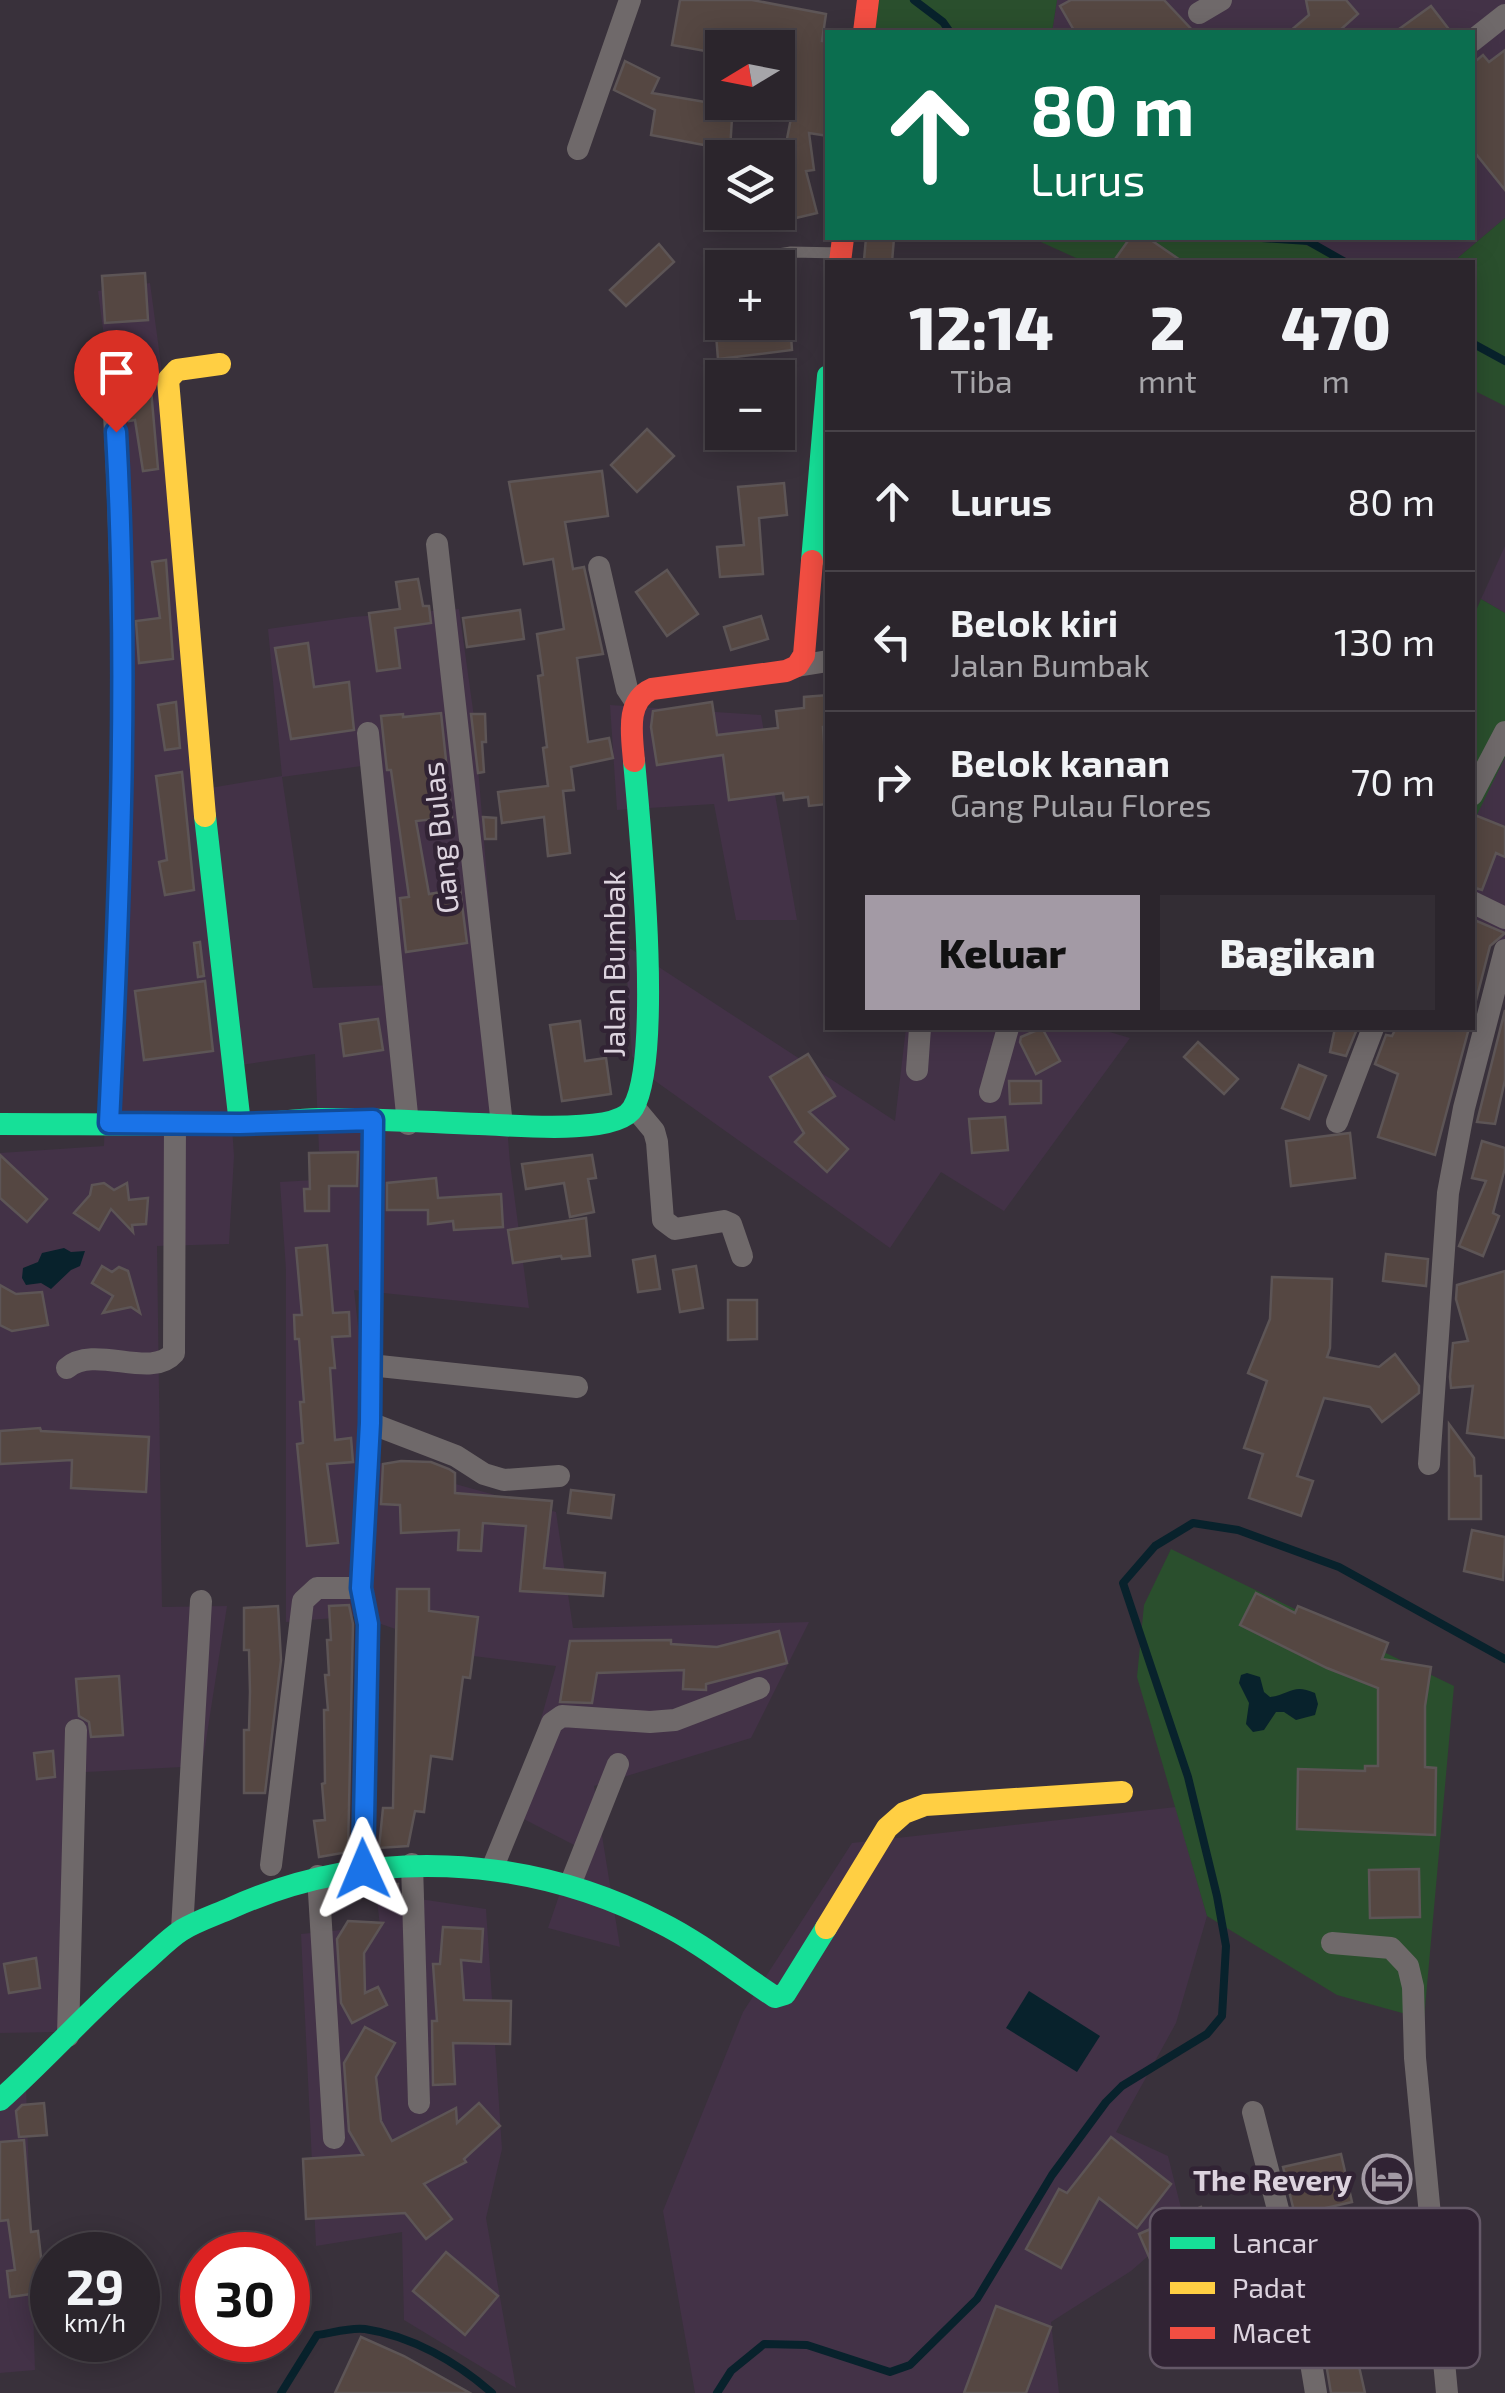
<!DOCTYPE html>
<html lang="id">
<meta charset="utf-8">
<style>
body{margin:0;font-family:"Exo 2",sans-serif;background:#332d34;color:#f1f3f6;height:100vh;display:flex;flex-direction:column;font-size:38px;white-space:nowrap}
*{box-sizing:border-box;margin:0}
p{font-size:32px;color:#a6a5a9}
.icon{flex:none;width:55px;height:55px;fill:none;stroke:currentColor;stroke-width:2;stroke-linecap:round;stroke-linejoin:round}
.map{position:relative;flex:1;overflow:hidden}
.details{position:absolute;left:825px;top:260px;width:650px;height:770px;display:flex;flex-direction:column;background:#2b252c;border-radius:0px;box-shadow:0 5px 25px #0003,0 0 0 2px #474248}
.details>*{flex:none}
.top-card{position:absolute;left:825px;top:30px;width:650px;height:210px;border-radius:0px;box-shadow:0 5px 25px #0003,0 0 0 2px #474248;background:#0b6e4f;color:#fff;overflow:hidden}
.needle{width:65px;rotate:260deg}
.fabs{position:absolute;left:705px;top:30px;display:grid;gap:20px}
.fabs a{display:grid;place-items:center;width:90px;height:90px;border-radius:0px;background:#2b252c;box-shadow:0 5px 25px #0003,0 0 0 2px #474248;font-size:50px}
.speed{position:absolute;left:30px;top:2232px;display:flex;gap:20px;font-size:50px;font-weight:700;text-align:center}
.speed>*{display:grid;place-content:center;width:130px;height:130px;border-radius:50%;background:#2b252c;box-shadow:0 5px 25px #0003,0 0 0 2px #474248;line-height:1}
.speed small{font-size:25px;font-weight:400}
.speed .limit{border:15px solid #d22;background:#fff;color:#111}
.pin{position:absolute;display:grid;place-items:center;width:85px;height:85px;color:#fff;margin:-102px -42px;border-radius:50% 50% 50% 0;rotate:-45deg;box-shadow:0 0 10px #0007}
.pin .icon{rotate:45deg}
.me{position:absolute;width:110px;margin:-55px;rotate:359deg;stroke-linejoin:round;filter:drop-shadow(0 0 8px #0008)}
.turn{display:flex;align-items:center;gap:35px;height:210px;padding:0 40px;font-size:45px}
.turn .icon{width:130px;height:130px;stroke-width:2.5}
.turn b{display:block;font-size:70px;line-height:85px}
.eta{display:flex;justify-content:space-evenly;align-items:center;height:170px;text-align:center}
.eta b{font-size:60px;font-weight:800;line-height:70px}
.button{display:flex;gap:20px;margin-top:auto;padding:20px 40px}
.button a{flex:1;height:115px;border-radius:0px;background:#a39aa5;color:#111;font-size:40px;font-weight:800;line-height:115px;text-align:center}
.button a+a{background:#332d34;color:#f1f3f6}
ul{padding:0;list-style:none}
li{display:flex;align-items:center;gap:30px;height:140px;padding:0 40px;border-top:2px solid #474248}
li div{flex:1}
li b{display:block;font-size:38px}
li em{font-style:normal}
.map>svg:first-child{display:block}
.built{fill:#433247;fill-rule:evenodd}
.green{fill:#2a4f2d}
.water{fill:#08222c}
.lines{fill:none;stroke-linecap:round;stroke-linejoin:round}
.stream{stroke:#08222c;stroke-width:8}
.building{fill:#554742;stroke:#5d5556;stroke-width:2.5}
.lane{stroke:#6f696a;stroke-width:11}
.street{stroke:#6f696a;stroke-width:22}
.fast{stroke:#16e098;stroke-width:22}
.slow{stroke:#ffcf43;stroke-width:22}
.jam{stroke:#f24e42;stroke-width:22}
.route-casing{stroke:#114b97;stroke-width:25}
.route{stroke:#1a73e8;stroke-width:18}
.labels{text-anchor:middle;dominant-baseline:central;stroke-width:9;stroke-linejoin:round;paint-order:stroke}
.street-label{font-size:30px;fill:#dcd3de;stroke:#312334}
.poi-label{font-size:30px;font-weight:bold;fill:#dcd3de;stroke:#312334;text-anchor:end}
.key{fill:#312334;stroke:#645867;stroke-width:2.5}
.key-label{font-size:28px;fill:#dcd3de}
</style>
<div class="map">
<svg width="1505" height="2393" viewBox="0 0 1505 2393">
<rect width="100%" height="100%" fill="#39313b"/>
<g class="built">
<path d="M1057,0h448v218l-52,44h-102l-64,-24h185v-206h-420z"/>
<path d="M150,283l24,178 24,329 84,-14 -14,-147 84,-12 107,-8 15,108 36,446 19,145 -175,-18 19,171 183,51 17,116 236,-6 -58,116 -157,48 26,161 -72,-19 28,-82 -62,-32 42,-148 -83,-10 -115,-40 -72,6v-352l-6,-88 70,-4v-26l-31,-1 -4,-97 -87,13 6,89 -5,88 -72,2 5,361 65,-1 -25,160 -135,7 -9,259 -58,1v-880l104,-7 20,-656 -26,-199zM369,765l23,220 -79,3 -31,-211z"/>
<path d="M1505,546v67l-24,-14z"/>
<path d="M610,705l151,10 36,205h-61l-22,-116 -97,6z"/>
<path d="M1505,757v188l-32,-14 -1,-108z"/>
<path d="M625,945l270,176 11,-93h190l34,10 -126,173 -63,-39 -51,76 -239,-170 -19,-22z"/>
<path d="M1176,1807l31,109 -31,107 -60,109 52,24 17,68 -54,47 -80,51 8,71h-364l-32,-182 80,-199 109,-169z"/>
<path d="M420,1899l66,10 16,240 -16,69 30,170 -112,-68 -2,-88 -86,14 -15,-312 79,-8 -3,-26z"/>
<path d="M26,2086l9,284 -35,3v-262z"/>
</g>
<g class="green">
<path d="M862,0h195l-5,32h-195z"/>
<path d="M1505,218v188l-32,-16 -1,-128h-19z"/>
<path d="M1032,238h255l64,24h-266z"/>
<path d="M1481,599l24,14v144l-32,66 -1,-203z"/>
<path d="M1171,1549l283,137 -30,333 -87,-24 -130,-79 -70,-239 7,-72z"/>
</g>
<g class="water">
<path d="M64,1248l7,4 14,-1 -5,15 -9,4 -20,19 -10,-6 -15,2 -4,-7 1,-10 15,-6 4,-9z"/>
<path d="M1247,1673l13,4 4,15 6,5c21,-3 23,-14 45,-4l3,11 -3,11 -19,5 -12,-8h-8l-12,18 -11,2 -7,-8 3,-21 -10,-20 2,-8z"/>
<path d="M1029,1991l71,45 -23,36 -71,-44z"/>
</g>
<g class="lines">
<g class="stream">
<path d="M914,0l29,22 7,10"/>
<path d="M1262,238l46,3 37,21"/>
<path d="M1472,343l33,18"/>
<path d="M281,2393l36,-58c15,-2 33,-8 48,-6 47,7 92,33 127,64"/>
<path d="M717,2393l14,-22 33,-27 43,1 83,27 20,-7 67,-66 75,-124 54,-73 16,-16 85,-52 15,-18 4,-70 -9,-50 -29,-119 -65,-194 32,-37 38,-23 45,7 101,37 166,92"/>
</g>
</g>
<g class="building">
<path d="M680,0h72l74,14 -4,27 6,1v94l-19,-3 5,37 -8,1 11,42 -21,5 -11,-44h-4l-3,-19 6,-1 10,-51 -16,-2v-53h-56v6l-50,-9z"/>
<path d="M1071,0h93l30,32h-119l-15,-26z"/>
<path d="M1306,0h40l12,14 -20,18h-49l20,-17z"/>
<path d="M1431,6l20,26h-56z"/>
<path d="M1505,50v140l-33,-41v-85l11,-9 6,7z"/>
<path d="M625,61l34,17 -7,15 59,10 22,-1 -3,48 -79,-15 4,-25 -41,-20z"/>
<path d="M866,238h28l-2,24 -28,-2z"/>
<path d="M1130,238h18l35,24h-70z"/>
<path d="M659,244l15,18 -48,44 -16,-16z"/>
<path d="M145,273l3,47 -43,3 -3,-47z"/>
<path d="M715,322h75l2,28 -74,9z"/>
<path d="M150,378l8,91 -15,2 -8,-51 -6,1 -5,-42z"/>
<path d="M647,429l27,27 -37,36 -26,-27z"/>
<path d="M602,471l6,45 -43,6 8,47 11,-2 19,87 -26,4 11,84 21,-4 4,20 -42,9 3,23 -11,1 7,62 -22,3 -4,-39 -42,6 -4,-31 50,-6 -5,-38 4,-1 -9,-71 5,-1 -6,-41 27,-5 -11,-70 -29,5 -15,-82z"/>
<path d="M784,483l3,32 -28,3 4,56 -43,3 -3,-30 27,-2 -6,-58z"/>
<path d="M166,560l7,99 -34,4 -3,-42 24,-3 -8,-56z"/>
<path d="M667,570l31,44 -31,22 -31,-44z"/>
<path d="M418,579l5,27h6l2,17 -36,5 5,40 -23,3 -8,-58 31,-4 -4,-27z"/>
<path d="M520,610l4,29 -57,8 -4,-29z"/>
<path d="M761,616l7,23 -37,11 -7,-23z"/>
<path d="M308,643l6,44 35,-5 5,48 -63,9 -16,-91z"/>
<path d="M828,695v32h-5l5,77 -19,2 -1,-9 -24,3 -1,-7 -54,7 -6,-45 -66,10 -6,-38 2,-16 59,-9 5,33 61,-7 -2,-17 28,-3v-11z"/>
<path d="M176,702l4,46 -15,2 -7,-45z"/>
<path d="M441,713l11,104 -36,4 13,73 31,-5 7,54 -61,9 -6,-54 9,-1 -18,-127h-4l-6,-54 22,-2v3z"/>
<path d="M471,714h14l1,28h-4l2,30 -6,1z"/>
<path d="M182,772l12,118 -29,5 -6,-33 8,-2 -11,-84z"/>
<path d="M1472,814l33,13v30l-9,-4 -14,37 -10,-3z"/>
<path d="M483,817l13,1v21h-11z"/>
<path d="M1472,919l33,14 -15,13 -18,70z"/>
<path d="M200,942l4,34 -6,1 -4,-34z"/>
<path d="M205,981l8,70 -69,9 -9,-69z"/>
<path d="M1505,1010v70l-10,44 -18,-2z"/>
<path d="M378,1019l5,31 -39,6 -4,-32z"/>
<path d="M580,1021l5,40 21,-3 5,36 -49,7 -12,-76z"/>
<path d="M1042,1028l18,33 -24,13 -16,-32 1,-5z"/>
<path d="M1335,1028l22,1 -11,27 -16,-4z"/>
<path d="M1396,1028h73l-34,127 -57,-18 20,-63 -23,-10 11,-29 6,1z"/>
<path d="M1198,1042l40,37 -14,15 -40,-37z"/>
<path d="M808,1054l27,42 -26,16 39,37 -21,23 -32,-30 9,-9 -34,-56z"/>
<path d="M1299,1065l27,11 -17,43 -27,-11z"/>
<path d="M1009,1081h32v22l-31,1z"/>
<path d="M1005,1117l3,33 -36,3 -3,-34z"/>
<path d="M1350,1133l5,45 -64,8 -5,-45z"/>
<path d="M1482,1141l23,7v20l-12,45 6,3 -16,40 -24,-10 27,-65 -14,-3z"/>
<path d="M358,1152l-1,34h-28v25h-24l-1,-22h6l-1,-36z"/>
<path d="M0,1155l47,44 -20,23 -27,-24z"/>
<path d="M592,1155l4,23 -8,1 6,33 -24,5 -6,-34 -38,6 -4,-25z"/>
<path d="M436,1178l2,20 63,-4 2,33 -49,3 -1,-9 -25,3v-14h-41v-27z"/>
<path d="M104,1183l10,7 13,-7 2,17 19,-2 -2,26 -14,1 1,7 -22,-23 -12,21 -25,-17 16,-18 2,-10z"/>
<path d="M586,1218l4,38 -28,3 -1,-3 -48,7 -5,-33z"/>
<path d="M327,1245l6,68 16,-1 1,24 -18,1 3,31h-5l5,72 16,-2 2,24 -26,2 11,79 -31,3 -10,-102 6,-1 -3,-41h4l-5,-63h-4l-1,-24h8l-6,-67z"/>
<path d="M1386,1254l42,5 -2,27 -43,-5z"/>
<path d="M655,1256l5,33 -22,3 -5,-32z"/>
<path d="M102,1266l10,6 7,-5 9,4 12,42 -9,-6 -28,6 10,-17 -21,-13z"/>
<path d="M696,1266l7,42 -23,4 -7,-42z"/>
<path d="M1505,1271v167l-38,-5 6,-47 -22,2 -1,-11 3,-34 15,-2 -12,-42 1,-14z"/>
<path d="M1272,1277l60,2 -2,69 -3,9 52,10 16,-13 24,32v7l-37,29 -12,-15 -46,-9 -27,78 16,5 -12,35 -52,-18 14,-44 -19,-6 23,-67 -19,-8 22,-54z"/>
<path d="M0,1285l16,9 26,-2 6,33 -36,6 -12,-6z"/>
<path d="M728,1300h29v39l-29,1z"/>
<path d="M1449,1424l25,34 1,18h6v43h-32z"/>
<path d="M40,1428l1,3 108,6 -3,55 -75,-4 1,-28 -72,4v-33z"/>
<path d="M401,1461l30,1 18,7 6,4v20l97,8 -8,67 61,5 -2,23 -83,-5 6,-65 -43,-3 -2,28 -23,-1 1,-20 -58,3 -1,-28 -19,-1 2,-40z"/>
<path d="M571,1490l43,5 -3,23 -43,-5z"/>
<path d="M1472,1530l33,7 -2,43 -39,-9z"/>
<path d="M397,1589h32v22l49,6 -8,61 -7,-1 -11,82 -21,-3 -7,56 -9,-1 -7,35 -29,2 4,-40h10z"/>
<path d="M1256,1593l39,20 3,-7 90,37 -6,16 49,8 -6,39v61l11,1 -1,67 -138,-6 1,-60 67,2v-5h13v-78l-51,-20 -87,-43z"/>
<path d="M349,1605l4,19 -5,228 -29,5 -5,-36 11,-1 -3,-36 3,-1 -1,-73h4l-3,-35h4l-2,-35h4l-2,-34z"/>
<path d="M278,1606l3,54 -16,133h-21v-63h5l1,-38 -1,-42h-5v-42z"/>
<path d="M779,1631l8,32 -81,21v6l-23,-1 1,-19 -87,3 -5,30 -32,-1 10,-61 101,-1v4l46,3z"/>
<path d="M119,1676l4,59 -32,2 -2,-15 -10,-6 -3,-37z"/>
<path d="M53,1751l2,26 -18,2 -3,-26z"/>
<path d="M1419,1869l1,48 -50,1 -1,-48z"/>
<path d="M398,1884v10l-24,3 1,-10z"/>
<path d="M360,1888v11l-25,4 -1,-11z"/>
<path d="M348,1921l35,2 -19,30 1,40 13,-6 9,18 -35,18 -11,-20 -4,-64z"/>
<path d="M443,1927l40,2 -2,33 -20,-2 3,40 47,1 -1,43 -57,-1 2,41 -22,1 -1,-64h5l-4,-57h7z"/>
<path d="M36,1958l4,30 -31,5 -5,-29z"/>
<path d="M365,2027l30,16 -19,34 5,44 11,20 64,-33 1,15 22,-20 21,23 -36,33 2,3 -42,22 28,35 -26,20 -21,-26 -99,6 -3,-60 60,-4 -14,-24 -5,-68z"/>
<path d="M44,2103l3,32 -28,2 -3,-26 6,-6z"/>
<path d="M1111,2137l60,47 -34,44 -38,-30 -38,70 -35,-19 33,-60 8,4z"/>
<path d="M24,2140l7,92 7,-1 7,61 -35,5 -3,-26 8,-1 -7,-50 -8,1v-79z"/>
<path d="M1341,2154l11,48 -57,13 -12,-48z"/>
<path d="M1201,2207l22,49 -62,28 -22,-50z"/>
<path d="M446,2252l52,44 -33,39 -52,-44z"/>
<path d="M996,2306l55,21 -25,66h-62z"/>
<path d="M1352,2307l14,53 -8,2 7,31h-34l-13,-77z"/>
<path d="M361,2337l43,19 66,37h-135z"/>
</g>
<g class="lines">
<path class="lane" d="M722,263l69,-11 50,1"/>
<g class="street">
<path d="M1199,13l22,-13"/>
<path d="M1472,41l33,-26"/>
<path d="M578,149l52,-149"/>
<path d="M437,544l65,581"/>
<path d="M599,567l28,122 8,12"/>
<path d="M797,666l31,-5"/>
<path d="M368,733l40,391"/>
<path d="M1472,795l33,-63"/>
<path d="M1472,902l33,16"/>
<path d="M917,1070l3,-42"/>
<path d="M990,1092l18,-64"/>
<path d="M634,1107l20,24 3,11 6,78 12,9 49,-8 7,3 11,32"/>
<path d="M1337,1122l36,-94"/>
<path d="M109,1123c12,-241 19,-484 4,-725"/>
<path d="M370,1365l207,22"/>
<path d="M67,1368c28,-24 84,12 107,-15l1,-231"/>
<path d="M370,1423l86,33 28,18 20,6 55,-4"/>
<path d="M1429,1464l19,-271 16,-85 41,-158"/>
<path d="M412,1864l7,239"/>
<path d="M271,1865l32,-264 14,-13h44"/>
<path d="M363,1869l5,-246 -7,-35 9,-165 3,-303"/>
<path d="M492,1869l60,-146 10,-7 88,6 25,-2 84,-32"/>
<path d="M318,1876l16,262"/>
<path d="M570,1885l48,-121"/>
<path d="M182,1930l19,-329"/>
<path d="M1332,1943l59,5 17,18 5,21 2,71 32,335"/>
<path d="M68,2036l8,-306"/>
<path d="M1253,2112l46,179 17,102"/>
</g>
<g class="fast">
<path d="M812,561l16,-185"/>
<path d="M205,816l35,308"/>
<path d="M0,1124c79,0 157,1 236,0 28,0 55,-4 83,-5 53,-1 107,3 160,5 31,1 138,12 154,-16 30,-51 7,-280 1,-347"/>
<path d="M0,2100c49,-44 92,-93 142,-136 13,-11 26,-25 40,-34 15,-9 33,-15 49,-22 137,-62 296,-54 430,15 40,20 77,50 114,74l10,-3 41,-66"/>
</g>
<g class="slow">
<path d="M205,816l-37,-436 9,-10 43,-6"/>
<path d="M826,1928l61,-100 17,-15 21,-8 197,-13"/>
</g>
<g class="jam">
<path d="M864,32l4,-32"/>
<path d="M840,262l3,-24"/>
<path d="M634,761c-2,-26 -9,-60 18,-72l134,-18 11,-5 7,-11 8,-94"/>
</g>
</g>
<g class="lines">
<g class="route-casing">
<path id="route" d="M116,432c13,230 4,461 -7,691l131,1 133,-4 -3,303 -9,165 7,36 -5,245"/>
</g>
<use href="#route" class="route"/>
</g>
<defs>
<g id="hotel-ring" transform="scale(2.5)"><circle r="9.5" fill="#312334" stroke="#a39aa5" stroke-width="1.5"/><path d="M-6-4.5h1.5V1H6V5H4.5V3h-9V5H-6ZM-4 0a1.8 1.8 0 1 1 3.6 0ZM.5 0V-2.5h3Q6-2.5 6 0Z" fill="#a39aa5"/></g>
</defs>
<g fill-rule="evenodd">
<use href="#hotel-ring" x="1387" y="2179"/>
</g>
<g class="labels">
<g class="street-label">
<text transform="translate(439 838) rotate(-96)">Gang Bulas</text>
<text transform="translate(613 964) rotate(-90)">Jalan Bumbak</text>
</g>
<g class="poi-label">
<text x="1352" y="2179">The Revery</text>
</g>
</g>
<rect x="1150" y="2208" width="330" height="160" rx="15" class="key"/>
<rect x="1170" y="2237" width="45" height="12" fill="#16e098"/>
<rect x="1170" y="2282" width="45" height="12" fill="#ffcf43"/>
<rect x="1170" y="2327" width="45" height="12" fill="#f24e42"/>
<g class="key-label">
<text x="1232" y="2253">Lancar</text>
<text x="1232" y="2298">Padat</text>
<text x="1232" y="2343">Macet</text>
</g>
</svg>
<div class="fabs">
<a><svg class="needle" viewBox="-14 -14 28 28"><path d="M0-13l5 13h-10z" fill="#e53935"/><path d="M0 13l5-13h-10z" fill="#a6a5a9"/></svg></a>
<a><svg class="icon" aria-label="layers" viewBox="0 0 24 24"><path d="M12 4l9 5-9 5-9-5zM3 14l9 5 9-5"/></svg></a>
<a>+</a>
<a>−</a>
</div>
<div class="speed"><div>29<small>km/h</small></div><div class="limit">30</div></div>
<div class="pin" style="left:116px;top:432px;background:#d93025"><svg class="icon" aria-label="arrive" viewBox="0 0 24 24"><path d="M6 21V4h12l-3 4 3 4H6"/></svg></div>
<svg class="me" style="left:363px;top:1869px" viewBox="-20 -20 40 40"><path d="M0-17L14 15 0 8-14 15z" fill="#1a73e8" stroke="#fff" stroke-width="4"/></svg>
<div class="top-card">
<div class="turn"><svg class="icon" aria-label="ahead" viewBox="0 0 24 24"><path d="M12 20V5M6 11l6-6 6 6"/></svg><div><b>80 m</b>Lurus</div></div>
</div>
<section class="details">
<div class="eta">
<div><b>12:14</b><p>Tiba</p></div>
<div><b>2</b><p>mnt</p></div>
<div><b>470</b><p>m</p></div>
</div>
<ul>
<li><svg class="icon" aria-label="ahead" viewBox="0 0 24 24"><path d="M12 20V5M6 11l6-6 6 6"/></svg><div><b>Lurus</b></div><em>80 m</em></li>
<li><svg class="icon" aria-label="left" viewBox="0 0 24 24"><path d="M17 20v-9H6M10 6l-5 5 5 5"/></svg><div><b>Belok kiri</b><p>Jalan Bumbak</p></div><em>130 m</em></li>
<li><svg class="icon" aria-label="right" viewBox="0 0 24 24"><path d="M7 20v-9h11M14 6l5 5-5 5"/></svg><div><b>Belok kanan</b><p>Gang Pulau Flores</p></div><em>70 m</em></li>
</ul>
<div class="button"><a>Keluar</a><a>Bagikan</a></div>
</section>
</div>
